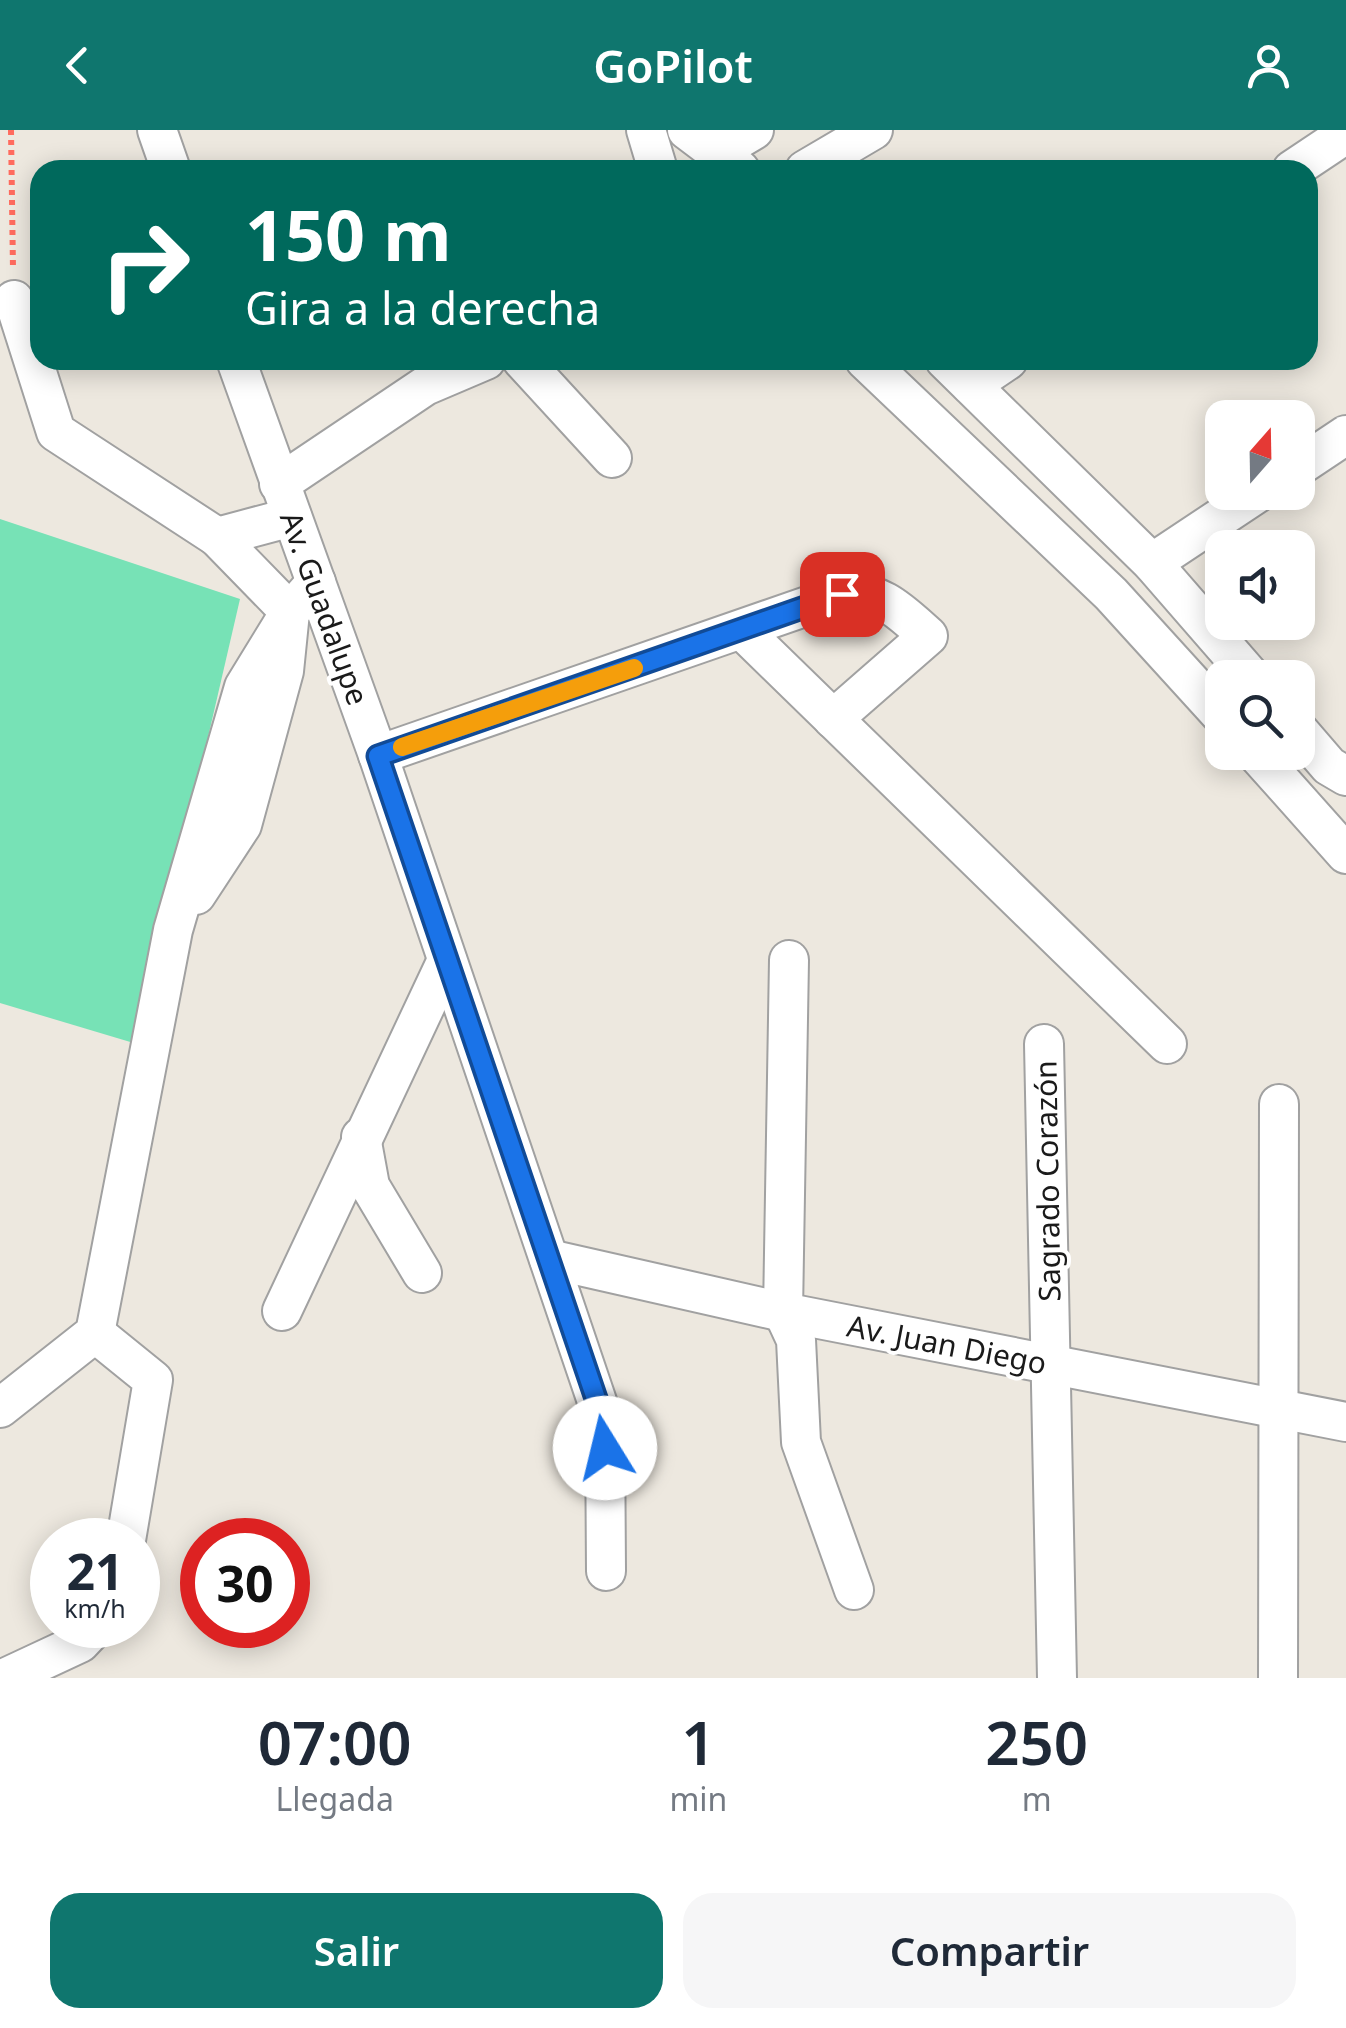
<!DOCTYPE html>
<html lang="es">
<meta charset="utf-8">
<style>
body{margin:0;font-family:"Noto Sans",sans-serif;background:#f6f6f7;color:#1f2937;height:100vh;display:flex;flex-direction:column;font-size:38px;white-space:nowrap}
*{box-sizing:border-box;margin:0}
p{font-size:32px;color:#747a83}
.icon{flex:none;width:55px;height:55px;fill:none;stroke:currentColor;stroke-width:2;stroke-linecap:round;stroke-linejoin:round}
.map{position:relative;height:1548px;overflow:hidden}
.drawer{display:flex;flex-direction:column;background:#fff;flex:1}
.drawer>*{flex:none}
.top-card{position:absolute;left:30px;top:30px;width:1288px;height:210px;border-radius:30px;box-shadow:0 5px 25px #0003;background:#00695c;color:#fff;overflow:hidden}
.needle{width:65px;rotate:20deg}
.buttons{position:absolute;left:1205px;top:270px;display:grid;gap:20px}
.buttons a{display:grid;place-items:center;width:110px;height:110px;border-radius:20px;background:#fff;box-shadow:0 5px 25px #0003;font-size:50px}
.speed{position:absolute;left:30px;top:1388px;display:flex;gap:20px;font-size:50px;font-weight:700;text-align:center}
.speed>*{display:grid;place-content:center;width:130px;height:130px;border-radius:50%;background:#fff;box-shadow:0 5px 25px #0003;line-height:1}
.speed small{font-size:25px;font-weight:400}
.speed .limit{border:15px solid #d22;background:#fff;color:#111}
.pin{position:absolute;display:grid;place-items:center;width:85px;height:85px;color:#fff;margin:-42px;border-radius:20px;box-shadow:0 5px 15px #0006}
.me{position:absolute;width:110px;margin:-55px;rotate:351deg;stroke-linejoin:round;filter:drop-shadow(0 0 8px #0008)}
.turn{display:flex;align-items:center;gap:35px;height:210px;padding:0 50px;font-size:45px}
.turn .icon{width:130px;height:130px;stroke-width:2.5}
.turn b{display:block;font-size:70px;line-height:85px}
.eta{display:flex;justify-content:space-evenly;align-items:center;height:170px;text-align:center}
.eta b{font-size:60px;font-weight:600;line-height:70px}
.cta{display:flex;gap:20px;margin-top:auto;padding:20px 50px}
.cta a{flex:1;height:115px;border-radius:30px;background:#0f766e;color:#fff;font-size:40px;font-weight:600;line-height:115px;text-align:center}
.cta a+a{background:#f6f6f7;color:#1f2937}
header{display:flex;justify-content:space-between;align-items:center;height:130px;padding:0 50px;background:#0f766e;color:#fff;font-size:45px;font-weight:600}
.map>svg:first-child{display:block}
.pitch{fill:#77e2b6}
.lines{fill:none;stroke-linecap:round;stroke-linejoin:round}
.minor-casing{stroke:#a1a1a1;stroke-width:42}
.path{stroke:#ff6b5e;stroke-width:6;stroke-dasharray:5 5;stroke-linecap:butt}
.minor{stroke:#fff;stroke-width:38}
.route-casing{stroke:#114b97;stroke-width:25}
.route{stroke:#1a73e8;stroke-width:18}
.slow{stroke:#f59e0b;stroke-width:18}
.labels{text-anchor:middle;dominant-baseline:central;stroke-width:8;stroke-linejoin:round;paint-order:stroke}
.street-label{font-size:30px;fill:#1a1a1a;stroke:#fff}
</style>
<header><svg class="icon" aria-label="back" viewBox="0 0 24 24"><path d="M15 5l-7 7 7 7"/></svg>GoPilot<svg class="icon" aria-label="person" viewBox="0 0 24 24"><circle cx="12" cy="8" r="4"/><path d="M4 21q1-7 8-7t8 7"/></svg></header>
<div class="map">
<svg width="1346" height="1548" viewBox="0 0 1346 1548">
<rect width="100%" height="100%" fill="#ede8df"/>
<path class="pitch" d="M0,389l240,80 -103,445 -137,-41z"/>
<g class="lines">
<g class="minor-casing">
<g id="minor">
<path d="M157,0l14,40"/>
<path d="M646,0l12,40"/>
<path d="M687,0l53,40"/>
<path d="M717,22l37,-22"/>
<path d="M805,40l68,-40"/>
<path d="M1292,40l54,-36"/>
<path d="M14,170l42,132 161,105 75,-20"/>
<path d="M236,230l142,395 227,670 1,146"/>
<path d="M522,230l90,98"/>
<path d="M865,230l246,234 111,122"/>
<path d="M945,230l207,203 100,115"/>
<path d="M971,255l37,-25"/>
<path d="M1298,337l48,-32"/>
<path d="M279,354l146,-98 61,-26"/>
<path d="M1152,433l107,-71"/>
<path d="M742,500l425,414"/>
<path d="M1298,600l31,36 17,10"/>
<path d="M1255,622l91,102"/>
<path d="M378,625l464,-161c38,-5 59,18 86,42l-95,83"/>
<path d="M196,765l46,-70 42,-154 6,-59 -73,-75"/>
<path d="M789,830l-6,352 13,28 5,102 53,148"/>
<path d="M1044,914l13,634"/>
<path d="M361,1007l9,49 52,87"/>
<path d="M549,1129l234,53 563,110"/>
<path d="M282,1181l165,-351"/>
<path d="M95,1203l58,47 -27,160"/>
<path d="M0,1278l95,-75 78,-403 71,-243 46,-75 26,-30"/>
<path d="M5,1548l75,-35 17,-18"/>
<path d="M1278,1548l1,-574"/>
</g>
</g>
<path class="path" d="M11,0l2,139"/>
<use href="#minor" class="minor"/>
</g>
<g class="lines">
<g class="route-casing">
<path id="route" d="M605,1318v-23l-227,-669 464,-162"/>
</g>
<use href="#route" class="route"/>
<path class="slow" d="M402,617l232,-79"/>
</g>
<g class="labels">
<g class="street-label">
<text transform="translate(325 478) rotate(70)">Av. Guadalupe</text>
<text transform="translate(1047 1051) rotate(-91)">Sagrado Corazón</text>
<text transform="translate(947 1214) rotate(11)">Av. Juan Diego</text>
</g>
</g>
</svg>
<div class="buttons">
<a><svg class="needle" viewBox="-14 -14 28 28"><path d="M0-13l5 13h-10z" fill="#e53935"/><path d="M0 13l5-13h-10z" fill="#747a83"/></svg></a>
<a><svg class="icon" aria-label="sound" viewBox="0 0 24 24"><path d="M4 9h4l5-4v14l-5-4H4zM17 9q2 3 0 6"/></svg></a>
<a><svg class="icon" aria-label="search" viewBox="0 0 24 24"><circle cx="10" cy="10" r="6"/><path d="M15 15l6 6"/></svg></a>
</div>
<div class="speed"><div>21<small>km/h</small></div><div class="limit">30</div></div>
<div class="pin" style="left:842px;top:464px;background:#d93025"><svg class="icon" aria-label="arrive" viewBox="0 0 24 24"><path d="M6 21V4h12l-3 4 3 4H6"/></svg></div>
<svg class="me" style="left:605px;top:1318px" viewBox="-20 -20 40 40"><circle r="19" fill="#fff"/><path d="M0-13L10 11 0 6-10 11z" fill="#1a73e8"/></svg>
<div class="top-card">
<div class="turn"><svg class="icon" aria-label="right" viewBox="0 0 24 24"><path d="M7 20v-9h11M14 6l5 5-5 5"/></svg><div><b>150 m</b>Gira a la derecha</div></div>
</div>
</div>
<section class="drawer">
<div class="eta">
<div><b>07:00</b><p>Llegada</p></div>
<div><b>1</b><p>min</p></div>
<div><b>250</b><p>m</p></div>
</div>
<div class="cta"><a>Salir</a><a>Compartir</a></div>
</section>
